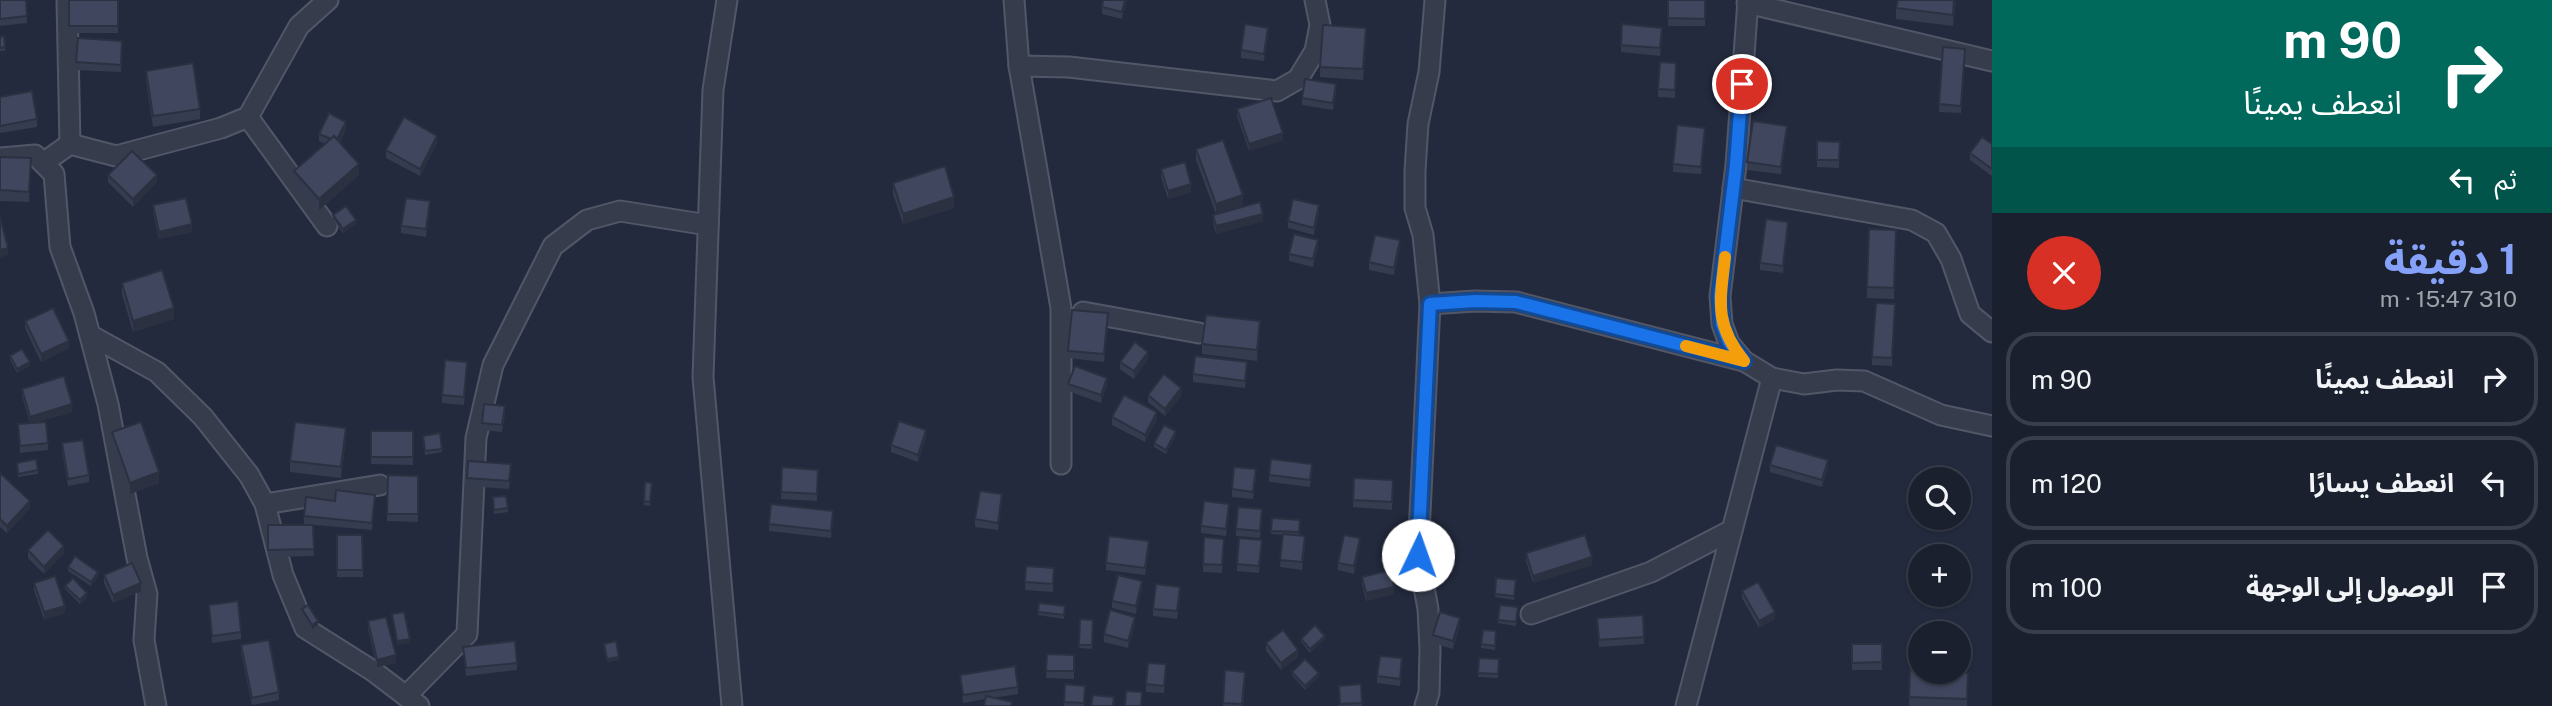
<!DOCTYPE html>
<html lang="ar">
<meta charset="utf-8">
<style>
body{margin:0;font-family:"Public Sans","Noto Sans Arabic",sans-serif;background:#272d3a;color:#f1f3f6;direction:rtl;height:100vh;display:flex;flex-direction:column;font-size:26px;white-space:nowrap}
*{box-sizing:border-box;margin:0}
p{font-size:23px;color:#9fa3aa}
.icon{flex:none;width:38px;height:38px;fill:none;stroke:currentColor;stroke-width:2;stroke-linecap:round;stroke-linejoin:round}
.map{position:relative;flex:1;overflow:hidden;direction:ltr}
.details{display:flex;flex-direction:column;background:#1a202e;width:560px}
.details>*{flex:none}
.hud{background:#00695c;color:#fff;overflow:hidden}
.buttons{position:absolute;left:1908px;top:467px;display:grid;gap:14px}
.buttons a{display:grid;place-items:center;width:63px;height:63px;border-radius:50%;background:#1a202e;box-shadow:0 2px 5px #0004,0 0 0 2px #383e4a;font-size:35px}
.pin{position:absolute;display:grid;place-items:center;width:60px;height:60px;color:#fff;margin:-30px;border:4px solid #fff;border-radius:50%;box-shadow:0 2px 7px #0007}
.me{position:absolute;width:77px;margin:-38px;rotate:3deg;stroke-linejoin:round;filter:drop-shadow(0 0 5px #0008)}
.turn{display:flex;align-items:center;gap:24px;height:147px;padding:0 35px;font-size:32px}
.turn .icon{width:91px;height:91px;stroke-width:2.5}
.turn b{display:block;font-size:49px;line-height:60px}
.then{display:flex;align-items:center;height:66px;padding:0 35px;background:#0003;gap:14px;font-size:26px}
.round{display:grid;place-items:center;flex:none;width:74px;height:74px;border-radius:37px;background:#272d3a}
.summary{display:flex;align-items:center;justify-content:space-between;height:119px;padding:0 35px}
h1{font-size:42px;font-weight:700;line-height:52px;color:#86a1f9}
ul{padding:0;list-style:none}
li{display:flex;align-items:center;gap:21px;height:94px;margin:0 14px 10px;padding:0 21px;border:4px solid #383e4a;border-radius:28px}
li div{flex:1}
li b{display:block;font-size:26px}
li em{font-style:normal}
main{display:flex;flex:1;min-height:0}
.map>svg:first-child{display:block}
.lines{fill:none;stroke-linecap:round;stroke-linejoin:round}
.minor-casing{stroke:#525768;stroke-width:23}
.minor{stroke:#373c4d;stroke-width:19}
.wall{fill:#363c50}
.shaded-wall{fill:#2c3141}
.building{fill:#3f465d;stroke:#2c3141;stroke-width:2}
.route-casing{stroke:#114b97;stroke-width:18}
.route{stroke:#1a73e8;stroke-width:12}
.slow{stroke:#f59e0b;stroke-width:12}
</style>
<main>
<section class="details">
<div class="hud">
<div class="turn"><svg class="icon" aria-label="right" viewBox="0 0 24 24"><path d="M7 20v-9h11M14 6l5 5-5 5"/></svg><div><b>90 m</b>انعطف يمينًا</div></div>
<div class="then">ثم<svg class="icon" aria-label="left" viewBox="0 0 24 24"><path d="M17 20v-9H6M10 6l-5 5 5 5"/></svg></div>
</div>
<div class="summary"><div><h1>1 دقيقة</h1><p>310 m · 15:47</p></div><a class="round" style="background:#d93025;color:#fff"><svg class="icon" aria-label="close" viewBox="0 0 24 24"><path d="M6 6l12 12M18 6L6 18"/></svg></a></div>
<ul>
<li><svg class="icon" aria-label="right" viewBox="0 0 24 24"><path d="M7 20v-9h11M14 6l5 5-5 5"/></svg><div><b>انعطف يمينًا</b></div><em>90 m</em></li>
<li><svg class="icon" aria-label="left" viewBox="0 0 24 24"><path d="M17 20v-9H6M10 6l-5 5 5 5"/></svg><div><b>انعطف يسارًا</b></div><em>120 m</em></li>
<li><svg class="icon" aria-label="arrive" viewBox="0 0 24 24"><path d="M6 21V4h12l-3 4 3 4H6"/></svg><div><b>الوصول إلى الوجهة</b></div><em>100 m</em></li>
</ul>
</section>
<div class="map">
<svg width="1992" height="706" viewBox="0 0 1992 706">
<rect width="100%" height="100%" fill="#232a3d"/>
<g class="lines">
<g class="minor-casing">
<g id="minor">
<path d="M67,0l3,144"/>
<path d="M727,0l-14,90 -10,287 29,329"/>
<path d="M1014,0l5,66 42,242v156"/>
<path d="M1748,0l-12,165 -16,131 2,28 7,19 15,18 28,17 32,6 33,-4 27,1 77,34 51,11"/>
<path d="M1747,3l245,58"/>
<path d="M1019,66l50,1 208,24 21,-12 17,-28 5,-26 -5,-25"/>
<path d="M248,117l51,-91 29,-26"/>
<path d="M0,158l35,-3 19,19 6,73 24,66 24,91 29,154 10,36 -3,46 12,66"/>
<path d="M43,163l27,-19 46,12 105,-28 27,-11 79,109"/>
<path d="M1733,188l179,32 24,13 15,26 19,55 22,18"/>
<path d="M1430,304l45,-3 41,1 228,59"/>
<path d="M1083,312l116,21"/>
<path d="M90,335l67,37 46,45 46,58 16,29 18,71 22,53 68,43 46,35"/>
<path d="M265,504l115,-19"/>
<path d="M1531,614l120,-42 81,-42"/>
<path d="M406,696l61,-62 9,-196 17,-73 60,-119 34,-26 33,-9 88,14"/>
<path d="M1425,706l4,-13 1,-44 -2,-40 -10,-54 12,-251 -7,-69 -8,-27v-37l3,-47 11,-52 6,-72"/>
<path d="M1686,706l86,-328"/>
</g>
</g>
<use href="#minor" class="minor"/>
</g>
<g class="wall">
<path d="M0,0l27,16v7l-27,3z"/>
<rect x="69" y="0" width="49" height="33"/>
<path d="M1103,0h24l-5,19 -20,-5v-7z"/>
<rect x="1668" y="0" width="37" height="26"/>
<path d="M1956,0l-3,26 -57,-7v-11z"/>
<path d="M1268,35l-4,26 -23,-3v-8z"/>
<path d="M1662,35l-2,21 -39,-4v-7z"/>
<path d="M4,36l1,15h-5v-14z"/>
<path d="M78,38l44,3 -1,31 -45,-2z"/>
<path d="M1366,38l-3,42 -43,-3v-10z"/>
<path d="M1965,56l-4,57 -22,-1v-8z"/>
<path d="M1676,70l-1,28 -17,-1v-8z"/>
<path d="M146,71l54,38v10l-47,8 -7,-46z"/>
<path d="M1336,91l-3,19 -31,-5v-7z"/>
<path d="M0,97l37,22v8l-37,6z"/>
<path d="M1237,109l46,31 -34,11 -12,-35z"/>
<path d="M346,129l-6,13 19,33 -40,35 -25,-28v-11l31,-27 -6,-3v-7z"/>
<path d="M1787,133l-6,41 -34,-4v-8z"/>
<path d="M1705,135l-4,39 -28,-2v-8z"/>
<path d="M1817,141l23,1 -1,26 -22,-1z"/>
<path d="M437,143l-17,33 -34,-18v-8z"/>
<path d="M1992,144v32l-22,-16v-7z"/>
<path d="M1196,149l47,56 -16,6 36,10 -47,13 -3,-12v-7l3,-1 -20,-54z"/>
<path d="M0,157l31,12 -2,33 -29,-1z"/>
<path d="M1161,169l30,23 -23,7 -7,-22z"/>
<path d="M108,175l49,7 -24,25 -25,-25z"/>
<path d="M893,183l61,25 -51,16 -10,-30z"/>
<path d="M153,205l39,27 -33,7 -6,-27z"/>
<path d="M430,209l-4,28 -25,-4v-7z"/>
<path d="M1319,213l-5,22 -26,-7v-7z"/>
<path d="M333,215l23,9 -13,9 -10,-14z"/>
<path d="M1788,230l-5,43 -23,-3v-7z"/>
<path d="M1896,240l-2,59 -27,-1v-11z"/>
<path d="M1318,247l-5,20 -24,-6v-7z"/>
<path d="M1400,248l-6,27 -25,-5v-8z"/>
<path d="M122,283l52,36 -41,13 -11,-38z"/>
<path d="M1895,304l-3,62 -20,-1v-8z"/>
<path d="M25,321l44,27 -28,14 -16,-34z"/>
<path d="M1108,321l-4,41 -36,-4v-7z"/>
<path d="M1260,332l-3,29 -55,-7v-10z"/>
<path d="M10,356l20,10 -13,7 -7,-13z"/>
<path d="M1148,359l-14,20 -14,-10v-7z"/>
<path d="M467,369l-3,36 -22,-2v-8z"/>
<path d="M1247,369l-2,19 -52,-6v-8z"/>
<path d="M1068,384l39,1 -6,18 -33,-12z"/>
<path d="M22,389l50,23 -35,10 11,21v7l-28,3 -2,-29 12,-1 -8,-27z"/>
<path d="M1148,395l33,1 -16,20 -17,-14z"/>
<path d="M505,414l-3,18 -20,-2v-7z"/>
<path d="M1112,417l45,2 -12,23 -33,-17z"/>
<path d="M371,431h42v34l-42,-1z"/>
<path d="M112,432l47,51 -29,11 -18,-51z"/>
<path d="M1176,435l-10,19 -12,-7v-4z"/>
<path d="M423,436l19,13v3l-17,3z"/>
<path d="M926,438l-8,24 -27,-10v-7z"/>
<path d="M346,439l-5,39 -51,-6v-11z"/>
<path d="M62,443l27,32v7l-21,4 -6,-35z"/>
<path d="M17,463l21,7v4l-20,3z"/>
<path d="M1770,465l58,2 -6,20 -52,-15z"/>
<path d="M782,467l36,3 -1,31 -36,-2z"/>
<path d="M511,471l-2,18 -42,-3v-8z"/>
<path d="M1312,472l-2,15 -41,-5v-7z"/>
<path d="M0,473l30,35 -23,25 -7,-6z"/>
<path d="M388,475l30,1v46l-31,-1z"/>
<path d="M1256,477l-3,22 -21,-2v-8z"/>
<path d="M1354,478l39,2 -1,30 -39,-3z"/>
<path d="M645,482l7,1 -2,23 -6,-1z"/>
<path d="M506,496l2,16 -14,2 -1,-17z"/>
<path d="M375,502l-3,28 -68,-6v-8z"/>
<path d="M1002,502l-4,28 -23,-3v-8z"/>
<path d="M1229,512l-3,24 -25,-3v-7z"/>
<path d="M1262,516l-2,22 -24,-2v-7z"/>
<path d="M833,518l-2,20 -62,-7v-7z"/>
<path d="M1272,518l28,2 -1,16 6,8 -3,26 -22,-3 3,-32 -12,-1z"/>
<path d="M268,525h45l1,31 -46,1z"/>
<path d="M337,535h25l1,42h-26z"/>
<path d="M1204,537l20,2 -2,34 -19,-1z"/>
<path d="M1360,546l-6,28 -16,-4v-7z"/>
<path d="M1262,547l-3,26 -22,-2v-7z"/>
<path d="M1149,549l-4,26 -39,-5v-7z"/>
<path d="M28,550l36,3 -20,21 -16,-16z"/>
<path d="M1526,553l66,12 -59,18 -7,-22z"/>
<path d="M1026,566l28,2 -1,24 -28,-2z"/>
<path d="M68,567l30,9 -7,10 -23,-15z"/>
<path d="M104,575l37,16 -28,12 -9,-20z"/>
<path d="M1362,577l32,17 -28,7 -4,-16z"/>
<path d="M1516,580l-2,20 -19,-3v-3z"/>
<path d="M34,583l31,30 -21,7 -10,-30z"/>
<path d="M65,586l22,11 -7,7 -15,-15z"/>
<path d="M1142,588l-6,26 -24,-6v-7z"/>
<path d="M1742,591l33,28 -16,9 -17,-30z"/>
<path d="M1180,595l-3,24 -24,-3v-7z"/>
<path d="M1039,603l26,3 -1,13 -26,-4z"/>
<path d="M209,605l32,27v7l-29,4z"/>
<path d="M302,609l16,16 -6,4 -10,-16z"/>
<path d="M1518,611l-2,15 -18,-3v-3z"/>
<path d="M1643,615l1,29 -45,3 -2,-29z"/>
<path d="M1080,619l13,1 -1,29 -13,-1z"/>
<path d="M368,621l28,42 -19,4 -9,-38z"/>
<path d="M1135,624l-7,24 -24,-6v-8z"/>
<path d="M1460,625l-7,24 -20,-6v-8z"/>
<path d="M1496,635l-1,15 -14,-2v-4z"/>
<path d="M1301,639h24l-15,14 -9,-11z"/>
<path d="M1266,643l32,14 -17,13 -15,-19z"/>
<rect x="1852" y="644" width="30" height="26"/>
<path d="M241,645l38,47v8l-27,5 -11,-52z"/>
<path d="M463,647l54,16v7l-51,6z"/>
<path d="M1047,654l27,1v24l-28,-1z"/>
<path d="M1479,658l20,1 -1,19 -20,-1z"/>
<path d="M1402,666l-2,20 -23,-3v-7z"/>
<path d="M1225,670l20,9 -2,27h-20z"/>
<path d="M1910,670l58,3 -1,33h-58z"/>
<path d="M1166,672l-2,21 -18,-1v-8z"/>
<path d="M1292,672l27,5 -14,13 -13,-15z"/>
<path d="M960,675l58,12v7l-25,4 19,8 -27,-7 -22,4z"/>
<path d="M1065,684l20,2 -1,20h-20z"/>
<path d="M1361,684l1,22h-23v-20z"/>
</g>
<g class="shaded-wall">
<path d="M1125,0h2l-5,19v-7z"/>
<path d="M1954,0h2l-3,26v-11z"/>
<path d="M1268,28v7l-4,26v-7z"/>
<path d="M346,122v7l-10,20v-8z"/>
<path d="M1787,126v7l-6,41v-7z"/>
<path d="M1283,133v7l-34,11v-7z"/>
<path d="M437,136v7l-17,33v-7z"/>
<path d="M359,164v11l-40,35v-11z"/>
<path d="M157,175v7l-24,25v-8z"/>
<path d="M1191,184v8l-23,7v-8z"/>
<path d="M1243,195v10l-27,10v-11z"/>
<path d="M954,197v11l-51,16v-10z"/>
<path d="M430,201v8l-4,28v-8z"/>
<path d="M1319,205v8l-5,22v-7z"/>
<path d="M1263,214v7l-47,13v-8z"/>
<path d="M356,220v4l-13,9v-4z"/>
<path d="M1788,222v8l-5,43v-7z"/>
<path d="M192,224v8l-33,7v-7z"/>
<path d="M1318,240v7l-5,20v-8z"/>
<path d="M1400,240v8l-6,27v-7z"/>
<path d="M8,248v7l-8,3v-8z"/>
<path d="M174,308v11l-41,13v-11z"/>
<path d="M1260,321v11l-3,29v-11z"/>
<path d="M69,341v7l-28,14v-8z"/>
<path d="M1148,352v7l-14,20v-8z"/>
<path d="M30,362v4l-13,7v-4z"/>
<path d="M1107,378v7l-6,18v-8z"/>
<path d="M1181,388v8l-16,20v-7z"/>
<path d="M72,404v8l-42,12v-7z"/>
<path d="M1157,412v7l-12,23v-7z"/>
<path d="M346,428v11l-5,39v-11z"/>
<path d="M926,430v8l-8,24v-7z"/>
<path d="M1176,431v4l-10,19v-4z"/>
<path d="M1828,460v7l-6,20v-7z"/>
<path d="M159,472v11l-29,11v-11z"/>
<path d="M1002,494v8l-4,28v-7z"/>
<path d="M30,501v7l-23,25v-7z"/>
<path d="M1360,538v8l-6,28v-8z"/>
<path d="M64,546v7l-20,21v-7z"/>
<path d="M1592,557v8l-59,18v-7z"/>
<path d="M98,572v4l-7,10v-4z"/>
<path d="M1142,581v7l-6,26v-8z"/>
<path d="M141,583v8l-28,12v-8z"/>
<path d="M1394,587v7l-28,7v-8z"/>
<path d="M87,593v4l-7,7v-4z"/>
<path d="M65,606v7l-21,7v-8z"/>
<path d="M1775,612v7l-16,9v-7z"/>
<path d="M1135,617v7l-7,24v-7z"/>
<path d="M1460,618v7l-7,24v-8z"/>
<path d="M318,621v4l-6,4v-4z"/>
<path d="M1325,636v3l-15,14v-4z"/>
<path d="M410,639v4l-13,2v-4z"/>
<path d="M1298,650v7l-17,13v-7z"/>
<path d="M396,655v8l-19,4v-7z"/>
<path d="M619,657v3l-12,3v-4z"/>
<path d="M1319,673v4l-14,13v-4z"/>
</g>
<g class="building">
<path d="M0,0h26l1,16 -27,3z"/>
<rect x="69" y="0" width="49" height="26"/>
<path d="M1103,0h22l-3,12 -20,-5z"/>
<path d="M1668,0h37v19l-37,-1z"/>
<path d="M1898,0h56l-1,15 -57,-7z"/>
<path d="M1245,24l23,4 -4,26 -23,-4z"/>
<path d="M1622,24l40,4 -2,20 -39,-3z"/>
<path d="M1323,25l43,3 -3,41 -43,-2z"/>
<path d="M4,36l1,11 -5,1v-11z"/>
<path d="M78,38l44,3 -1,24 -45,-3z"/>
<path d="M1943,47l22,2 -4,57 -22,-2z"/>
<path d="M1660,62l16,1 -1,27 -17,-1z"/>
<path d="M193,63l7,46 -47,7 -7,-45z"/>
<path d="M1305,79l31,5 -3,19 -31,-5z"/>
<path d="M32,91l5,28 -37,7v-29z"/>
<path d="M1271,98l12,35 -34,11 -12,-35z"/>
<path d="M329,113l17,9 -9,17 -3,-3 -3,3 -12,-5z"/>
<path d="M404,117l33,19 -17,33 -34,-19z"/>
<path d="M1753,121l34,5 -6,41 -34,-5z"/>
<path d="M1677,125l28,3 -4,39 -28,-3z"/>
<path d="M334,136l25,28 -40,35 -25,-28z"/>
<path d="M1982,137l10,7v25l-22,-16z"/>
<path d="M1223,140l20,55 -27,9 -20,-55z"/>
<path d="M1817,141l23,1 -1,18h-22z"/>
<path d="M132,151l25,24 -24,24 -25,-24z"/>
<path d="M0,157l31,1 -2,34 -29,-2z"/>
<path d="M1185,162l6,22 -23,7 -7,-22z"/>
<path d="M945,166l9,31 -51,17 -10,-31z"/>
<path d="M186,198l6,26 -33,8 -6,-27z"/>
<path d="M406,198l24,3 -4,28 -25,-3z"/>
<path d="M1293,199l26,6 -5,23 -26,-7z"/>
<path d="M1260,202l3,12 -47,12 -3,-11z"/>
<path d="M346,206l10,14 -13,9 -10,-14z"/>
<path d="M0,217l8,31 -8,2z"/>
<path d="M1766,219l22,3 -5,44 -23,-3z"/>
<path d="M1869,229l27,1 -2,58 -27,-1z"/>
<path d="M1294,234l24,6 -5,19 -24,-5z"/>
<path d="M1375,235l25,5 -6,28 -25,-6z"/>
<path d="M162,270l12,38 -41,13 -11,-38z"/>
<path d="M1876,303l19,1 -3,54 -20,-1z"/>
<path d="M53,308l16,33 -28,13 -16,-33z"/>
<path d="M1072,310l36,3 -4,41 -36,-3z"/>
<path d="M1206,315l54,6 -3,29 -55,-6z"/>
<path d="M1135,342l13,10 -14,19 -14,-9z"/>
<path d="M22,349l8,13 -13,7 -7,-13z"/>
<path d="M1195,356l52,6 -2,19 -52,-7z"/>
<path d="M445,360l22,2 -3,35 -22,-2z"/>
<path d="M1075,366l32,12 -6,17 -33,-11z"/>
<path d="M1164,374l17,14 -16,21 -17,-14z"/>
<path d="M64,376l8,28 -42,13 -8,-28z"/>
<path d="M1124,395l33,17 -12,23 -33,-18z"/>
<path d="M484,404l21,2 -3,19 -20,-2z"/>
<path d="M899,421l27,9 -8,25 -27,-10z"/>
<path d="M46,422l2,21 -28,3 -2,-22z"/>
<path d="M141,422l18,50 -29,11 -18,-51z"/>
<path d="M295,422l51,6 -5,39 -51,-6z"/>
<path d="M1164,425l12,6 -10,19 -12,-7z"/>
<rect x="371" y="431" width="42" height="26"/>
<path d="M440,433l2,16 -17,2 -2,-15z"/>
<path d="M83,440l6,35 -21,4 -6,-36z"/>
<path d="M1776,445l52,15 -6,20 -52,-15z"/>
<path d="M36,459l2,11 -20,4 -1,-11z"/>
<path d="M1271,459l41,5 -2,16 -41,-5z"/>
<path d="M468,461l43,3 -2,17 -42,-3z"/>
<path d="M782,467l36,3 -1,24 -36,-2z"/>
<path d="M1234,467l22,2 -3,23 -21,-3z"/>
<path d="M0,473l30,28 -23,25 -7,-7z"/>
<path d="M388,475l30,1v38h-31z"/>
<path d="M1354,478l39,2 -1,22 -39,-2z"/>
<path d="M645,482l7,1 -2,19 -6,-1z"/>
<path d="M336,490l39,5 -3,28 -68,-7 2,-19 29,4z"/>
<path d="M980,491l22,3 -4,29 -23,-4z"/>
<path d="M506,496l2,12 -14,2 -1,-13z"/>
<path d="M1204,501l25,3 -3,25 -25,-3z"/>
<path d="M771,504l62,7 -2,20 -62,-7z"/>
<path d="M1238,507l24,2 -2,22 -24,-2z"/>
<path d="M1272,518l28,2 -1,12 -28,-1z"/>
<path d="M268,525h45l1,24 -46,1z"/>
<path d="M48,530l16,16 -20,21 -16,-17z"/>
<path d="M1283,534l22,2 -3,26 -22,-2z"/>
<path d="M337,535h25l1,35h-26z"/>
<path d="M1344,535l16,3 -6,28 -16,-3z"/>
<path d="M1585,535l7,22 -59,19 -7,-23z"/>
<path d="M1109,536l40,5 -4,27 -39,-5z"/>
<path d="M1204,537l20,2 -2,26 -19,-1z"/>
<path d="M1239,538l23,2 -3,26 -22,-2z"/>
<path d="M75,556l23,16 -7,10 -23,-15z"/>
<path d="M132,563l9,20 -28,12 -9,-20z"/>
<path d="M1026,566l28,2 -1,16 -28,-2z"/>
<path d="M1391,570l3,17 -28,6 -4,-16z"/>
<path d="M1118,575l24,6 -6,25 -24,-5z"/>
<path d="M55,576l10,30 -21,6 -10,-29z"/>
<path d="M73,578l14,15 -7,7 -15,-14z"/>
<path d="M1496,578l20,2 -2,16 -19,-2z"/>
<path d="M1758,582l17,30 -16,9 -17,-30z"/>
<path d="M1156,584l24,3 -3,24 -24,-2z"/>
<path d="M238,601l3,31 -29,4 -3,-31z"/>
<path d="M1039,603l26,3 -1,9 -26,-3z"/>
<path d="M308,605l10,16 -6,4 -10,-16z"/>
<path d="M1500,605l18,2 -2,15 -18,-2z"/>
<path d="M1110,610l25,7 -7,24 -24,-7z"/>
<path d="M404,612l6,27 -13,2 -5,-27z"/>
<path d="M1440,612l20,6 -7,23 -20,-6z"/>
<path d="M1643,615l1,22 -45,3 -2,-22z"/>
<path d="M386,617l10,38 -19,5 -9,-39z"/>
<path d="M1080,619l13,1 -1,25h-13z"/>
<path d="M1315,625l10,11 -15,13 -9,-10z"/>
<path d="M1283,630l15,20 -17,13 -15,-20z"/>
<path d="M1483,630l13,1 -1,15 -14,-2z"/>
<path d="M269,640l10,52 -27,6 -11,-53z"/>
<path d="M515,641l2,22 -51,5 -3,-21z"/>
<path d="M616,641l3,16 -12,2 -3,-15z"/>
<path d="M1852,644h30v18l-30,1z"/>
<path d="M1047,654l27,1v16h-28z"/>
<path d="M1380,656l22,2 -2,21 -23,-3z"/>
<path d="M1479,658l20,1 -1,15 -20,-1z"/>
<path d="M1305,659l14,14 -14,13 -13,-14z"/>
<path d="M1148,663l18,1 -2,22 -18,-2z"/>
<path d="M1015,666l3,21 -55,8 -3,-20z"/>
<path d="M1225,670l20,2 -3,32 -19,-1z"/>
<path d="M1910,670l10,1v1l48,1 -1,26 -58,-2z"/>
<path d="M1065,684l20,2 -1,17 -20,-1z"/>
<path d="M1361,684l1,19 -22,1 -1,-18z"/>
<path d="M1126,691l16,1 -1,14h-16z"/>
<path d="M1093,695l21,2 -1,9h-22z"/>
<path d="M986,696l26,6 -1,4h-27z"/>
</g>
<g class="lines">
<g class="route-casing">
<path id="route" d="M1418,555l12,-251 45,-3 41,1 228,59 -15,-19 -7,-18 -2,-28 16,-131 6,-81"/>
</g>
<use href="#route" class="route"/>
<path class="slow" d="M1686,346l58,15c-30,-37 -24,-59 -19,-104"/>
</g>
</svg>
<div class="buttons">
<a><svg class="icon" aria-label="search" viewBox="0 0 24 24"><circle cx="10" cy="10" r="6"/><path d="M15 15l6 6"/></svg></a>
<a>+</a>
<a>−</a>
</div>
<div class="pin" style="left:1742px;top:84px;background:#d93025"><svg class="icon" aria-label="arrive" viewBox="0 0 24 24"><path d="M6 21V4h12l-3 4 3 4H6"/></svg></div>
<svg class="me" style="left:1418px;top:555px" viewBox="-20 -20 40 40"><circle r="19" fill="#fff"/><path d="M0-13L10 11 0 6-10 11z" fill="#1a73e8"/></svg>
</div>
</main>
